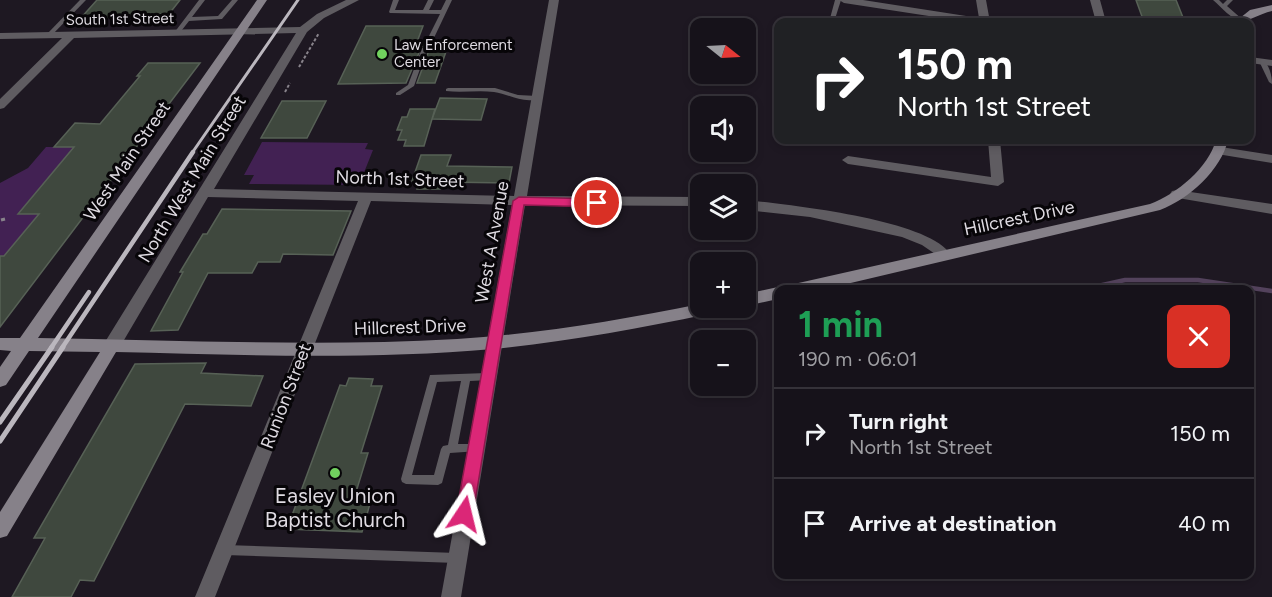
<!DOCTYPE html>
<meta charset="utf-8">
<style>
body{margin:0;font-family:Figtree,sans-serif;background:#232027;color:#f1f3f6;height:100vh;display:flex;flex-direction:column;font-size:22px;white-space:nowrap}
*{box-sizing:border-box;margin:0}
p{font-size:20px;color:#9e9ea2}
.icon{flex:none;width:33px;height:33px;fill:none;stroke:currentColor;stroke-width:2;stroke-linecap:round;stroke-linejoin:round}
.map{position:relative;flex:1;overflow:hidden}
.sheet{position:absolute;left:774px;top:285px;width:480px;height:294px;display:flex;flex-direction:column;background:#16121a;border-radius:12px;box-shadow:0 3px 9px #0003,0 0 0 2px #353239}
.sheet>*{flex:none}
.hud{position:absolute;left:774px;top:18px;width:480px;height:126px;border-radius:12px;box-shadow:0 3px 9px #0003,0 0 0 2px #353239;background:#202124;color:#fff;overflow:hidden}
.needle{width:39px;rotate:108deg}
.fabs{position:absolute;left:690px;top:18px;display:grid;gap:12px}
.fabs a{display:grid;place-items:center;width:66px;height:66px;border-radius:12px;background:#16121a;box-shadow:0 3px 9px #0003,0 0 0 2px #353239;font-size:30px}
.pin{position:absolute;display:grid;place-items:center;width:51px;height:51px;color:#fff;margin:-26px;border:3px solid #fff;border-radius:50%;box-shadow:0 2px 6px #0007}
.me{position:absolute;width:66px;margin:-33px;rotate:10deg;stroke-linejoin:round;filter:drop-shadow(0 0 4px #0008)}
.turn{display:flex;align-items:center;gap:21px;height:126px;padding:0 24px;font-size:27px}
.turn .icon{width:78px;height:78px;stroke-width:2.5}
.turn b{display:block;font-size:42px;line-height:51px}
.round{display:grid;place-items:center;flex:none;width:63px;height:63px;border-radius:12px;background:#232027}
.head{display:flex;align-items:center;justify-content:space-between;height:102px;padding:0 24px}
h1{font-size:36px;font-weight:700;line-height:45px;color:#1e9e55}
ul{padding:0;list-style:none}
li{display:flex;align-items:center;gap:18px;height:90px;padding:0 24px;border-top:2px solid #353239}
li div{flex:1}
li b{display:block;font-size:22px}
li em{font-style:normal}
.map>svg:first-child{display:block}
.green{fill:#422153}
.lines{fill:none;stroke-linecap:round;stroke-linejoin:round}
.stream{stroke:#53425c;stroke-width:4.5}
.building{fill:#3f483e;stroke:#576156;stroke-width:1.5}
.path-far1{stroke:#88838b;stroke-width:2;stroke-dasharray:3 2;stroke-linecap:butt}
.path{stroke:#88838b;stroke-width:3;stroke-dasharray:4.5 3;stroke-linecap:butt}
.lane{fill:#5f5c61;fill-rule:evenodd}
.street{fill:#5f5c61;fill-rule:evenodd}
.secondary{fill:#868189;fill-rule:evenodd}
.rail-far2{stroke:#bbb7be;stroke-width:3}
.rail-far1{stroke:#bbb7be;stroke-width:4.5}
.rail{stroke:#bbb7be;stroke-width:5}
.route{fill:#db2777;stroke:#8e194d;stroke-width:1.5}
.poi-dot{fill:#71d25e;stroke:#070508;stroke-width:2}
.labels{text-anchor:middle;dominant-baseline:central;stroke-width:6;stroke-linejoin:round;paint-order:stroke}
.far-street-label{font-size:15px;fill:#dfdbe2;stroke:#070508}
.far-poi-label{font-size:15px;fill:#dfdbe2;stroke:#070508;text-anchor:start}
.street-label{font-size:18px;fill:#dfdbe2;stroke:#070508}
.near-poi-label{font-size:21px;fill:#dfdbe2;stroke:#070508}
</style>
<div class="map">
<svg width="1272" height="597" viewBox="0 0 1272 597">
<rect width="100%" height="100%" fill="#1e1822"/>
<g class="green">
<path d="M262,142l106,1 -3,6 8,1 -14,35 -110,-1 5,-9h-10z"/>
<path d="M46,147h27l-6,9 61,1 -9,13 -63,-1 -30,35 3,10h10l-35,42h-4v-73l28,-15z"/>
</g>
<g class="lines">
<path class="stream" d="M1080,290l45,-10h73l74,11"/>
</g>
<g class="building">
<path d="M97,0h83l-11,14h-11l-4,5h-20l2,-2 -56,2z"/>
<path d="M1136,0h40l8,20h-6l2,2h-36z"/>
<path d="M366,26h57l-6,16h7l4,4h20l-13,37h-18l12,-33 -7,-4 -16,37 -68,1z"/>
<path d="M148,63h52l-200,264v-71h4l35,-42h-21l56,-67h-20l21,-24 25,1 40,-48h-3z"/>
<path d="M440,98l47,1 -6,21 -49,-1z"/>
<path d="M282,101h44l-19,37h-46z"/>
<path d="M410,109h25l-11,37h-20l2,-6h-8l4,-10h-5l5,-13h5z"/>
<path d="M421,155h30l-4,11 65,1 -3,16 -66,-1 -3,7h-23l2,-8h-7z"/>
<path d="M222,209l129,2 -18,44 -50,-1 -3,8h-22l-6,11h-44l-30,57 -27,1 32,-59h-3l23,-38h4z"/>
<path d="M206,363l-5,10 62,3 -12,30 -66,-2 -91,177 -14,-1 -9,17h-59l33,-59h-11l101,-174z"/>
<path d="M349,378l24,1 -2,7h11l-21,67h7l-12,39 17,1 -11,39 -75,-3 53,-144 6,1z"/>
</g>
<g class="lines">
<g class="path-far1">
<path d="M299,67l20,-34"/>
<path d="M285,92l5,-9"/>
</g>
<path class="path" d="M1,220l4,-1"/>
<g class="lane">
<path d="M80,0h6l-35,36h-4v-2z"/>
<path d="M199,0h6l-13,17 26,-1 14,-16h6l-16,19 -33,2 -11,14h-4v-2z"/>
<path d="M393,0h6l-4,10h28l5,-10h6l-5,10h12l5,-10h6l-20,42 -3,2 -3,-2 14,-28 -50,-1 -1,-1z"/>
<path d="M835,0h6l-7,22h-5z"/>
<path d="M1213,0h6l4,4 4,-4h6l-6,6 16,14v2c-11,-2 -22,-15 -30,-22z"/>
<path d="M422,48l5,1 -13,37 -14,9h-4v-2l12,-8z"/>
<path d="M1262,59c7,5 10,16 10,25l-3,-2 -10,-21z"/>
<path d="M448,88h47l23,7 19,1 3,2c-15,7 -31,-4 -46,-6 -16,-2 -32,1 -48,-1v-2z"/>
<path d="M487,373l3,1 2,3 -2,3 -20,1 -12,63h18l3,1 2,3 -2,3 -29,2 -8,30 -4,2 -32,-1 -4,-2 -1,-3 29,-104zM461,381l-13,64 -5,1 -2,3 -7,26h-22l25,-93z"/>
<path d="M225,545l232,8 4,1 1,4 -1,4 -4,1 -232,-8 -4,-1 -1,-4 1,-4z"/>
</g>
<g class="street">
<path d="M346,0h13l-35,18 -17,14 -93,157 300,7 35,-196h10l-32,196 173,1v9l-175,-1 -64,392h-20l71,-392 -141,-4 -156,396h-20l163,-396 -150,-4 -91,155 -6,1 -6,-1 -2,-5 2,-5 191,-309 -222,5 -70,70 -4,1v-10l62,-61 -62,1v-6l300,-6 17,-13z"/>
<path d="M839,0h24l116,18 -3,-18h10l4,22h-22l-124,-19z"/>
<path d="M1090,0h10l6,22h-10z"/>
<path d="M1250,57l22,3v6l-22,-3z"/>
<path d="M988,140h12l4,42 -6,4 -150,-22 -6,-4 6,-4 143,21z"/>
<path d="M1221,147l51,8v8l-55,-9 -2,-3z"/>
<path d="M1177,190l95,14v10l-100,-17 -2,-3 2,-3z"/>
<path d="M746,200c42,5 183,19 205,55l-7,5 -22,-15 -20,-8 -92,-20 -64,-7z"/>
</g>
<g class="secondary">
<path d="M257,0h10l-229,338c139,2 279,9 419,1 82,-5 163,-19 243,-35v4h16l-3,4 -5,2c-71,15 -143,28 -215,35 -125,11 -252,6 -377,3l-109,184 -7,2v-26l100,-160 -71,-1 -23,34 -6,2v-20l11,-16 -11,-1v-12h20z"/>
<path d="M1272,5v6c-14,3 -24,12 -37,11l15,-12z"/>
<path d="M1216,140h12c-7,30 -39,59 -68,70l-339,80h-34l7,-6 356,-80c27,-10 58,-36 66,-64z"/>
<path d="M778,287l6,3h-6v9l-32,7v-12z"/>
</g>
<path class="rail-far2" d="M192,153l106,-153"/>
<g class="rail-far1">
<path d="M51,348l38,-56"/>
<path d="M62,348l131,-196"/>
</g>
<g class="rail">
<path d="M0,422l52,-75"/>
<path d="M0,441l63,-94"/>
</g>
</g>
<path class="route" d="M519,197l78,2 6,4 -6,4 -73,-2 -51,309 -3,6 -6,2 -6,-2 -2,-6 57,-313z"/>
<g class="poi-dot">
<circle cx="382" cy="54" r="6"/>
<circle cx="335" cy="473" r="6"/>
</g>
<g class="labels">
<g class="far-street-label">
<text transform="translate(120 19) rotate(-1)">South 1st Street</text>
</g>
<g class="far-poi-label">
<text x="394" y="45">Law Enforcement<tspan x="394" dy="17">Center</tspan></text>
</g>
<g class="street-label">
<text transform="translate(127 161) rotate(-56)">West Main Street</text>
<text transform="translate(192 179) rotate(-59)">North West Main Street</text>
<text transform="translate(400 179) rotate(2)">North 1st Street</text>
<text transform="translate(1019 218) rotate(-12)">Hillcrest Drive</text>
<text transform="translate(492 242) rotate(-80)">West A Avenue</text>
<text transform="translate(410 327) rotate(-2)">Hillcrest Drive</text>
<text transform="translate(286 396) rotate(-69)">Runion Street</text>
</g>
<g class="near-poi-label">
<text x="335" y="495">Easley Union<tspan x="335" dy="24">Baptist Church</tspan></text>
</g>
</g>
</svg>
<div class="fabs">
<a><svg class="needle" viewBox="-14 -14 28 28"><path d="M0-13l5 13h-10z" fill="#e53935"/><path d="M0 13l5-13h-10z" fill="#9e9ea2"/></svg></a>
<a><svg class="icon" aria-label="sound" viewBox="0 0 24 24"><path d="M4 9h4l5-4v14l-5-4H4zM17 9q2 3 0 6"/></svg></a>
<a><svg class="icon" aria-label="layers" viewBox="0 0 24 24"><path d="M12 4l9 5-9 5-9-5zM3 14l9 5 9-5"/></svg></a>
<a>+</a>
<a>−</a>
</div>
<div class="pin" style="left:597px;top:203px;background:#d93025"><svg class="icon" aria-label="arrive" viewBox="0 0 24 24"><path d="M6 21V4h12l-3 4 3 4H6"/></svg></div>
<svg class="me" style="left:464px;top:514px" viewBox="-20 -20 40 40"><path d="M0-17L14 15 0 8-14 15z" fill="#db2777" stroke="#fff" stroke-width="4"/></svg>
<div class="hud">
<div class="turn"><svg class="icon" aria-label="right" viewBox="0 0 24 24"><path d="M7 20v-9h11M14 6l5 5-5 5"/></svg><div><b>150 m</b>North 1st Street</div></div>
</div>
<section class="sheet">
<div class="head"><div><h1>1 min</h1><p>190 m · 06:01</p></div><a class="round" style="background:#d93025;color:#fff"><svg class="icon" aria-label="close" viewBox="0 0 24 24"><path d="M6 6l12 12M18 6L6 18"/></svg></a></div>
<ul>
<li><svg class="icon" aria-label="right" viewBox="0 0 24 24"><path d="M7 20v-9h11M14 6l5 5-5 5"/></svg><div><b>Turn right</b><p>North 1st Street</p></div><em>150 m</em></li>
<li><svg class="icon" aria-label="arrive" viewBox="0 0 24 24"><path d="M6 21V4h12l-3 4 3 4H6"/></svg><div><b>Arrive at destination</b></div><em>40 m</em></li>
</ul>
</section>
</div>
